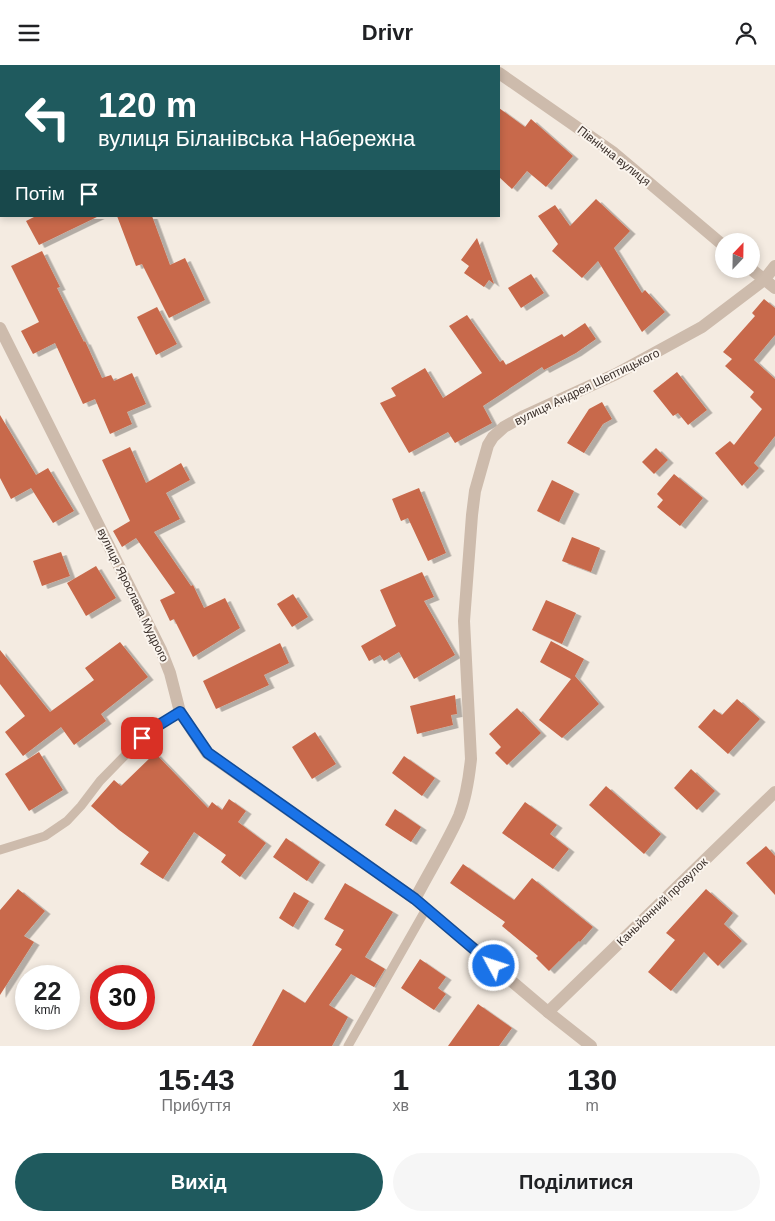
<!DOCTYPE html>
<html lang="uk">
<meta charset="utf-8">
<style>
body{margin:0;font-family:Helvetica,sans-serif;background:#f6f6f6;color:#202124;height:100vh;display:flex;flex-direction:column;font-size:19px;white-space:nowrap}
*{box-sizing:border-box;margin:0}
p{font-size:16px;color:#757577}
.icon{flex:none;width:28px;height:28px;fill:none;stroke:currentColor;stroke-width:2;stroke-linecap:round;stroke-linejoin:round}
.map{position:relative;height:981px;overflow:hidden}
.sheet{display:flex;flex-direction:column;background:#fff;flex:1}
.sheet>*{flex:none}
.top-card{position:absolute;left:0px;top:0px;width:500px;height:152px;box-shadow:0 2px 8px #0003;background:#1f5a5e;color:#fff;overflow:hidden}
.needle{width:32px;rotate:22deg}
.controls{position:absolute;left:715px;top:168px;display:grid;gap:10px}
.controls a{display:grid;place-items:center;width:45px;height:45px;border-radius:50%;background:#fff;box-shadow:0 2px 8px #0003;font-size:25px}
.speed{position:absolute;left:15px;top:900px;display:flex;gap:10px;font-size:25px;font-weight:700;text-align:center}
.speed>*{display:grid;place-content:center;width:65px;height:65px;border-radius:50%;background:#fff;box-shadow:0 2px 8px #0003;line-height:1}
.speed small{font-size:12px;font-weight:400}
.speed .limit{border:8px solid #d22;background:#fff;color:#111}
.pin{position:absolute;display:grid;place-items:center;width:42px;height:42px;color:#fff;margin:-21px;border-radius:10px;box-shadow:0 2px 8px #0006}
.me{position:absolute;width:55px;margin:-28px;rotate:310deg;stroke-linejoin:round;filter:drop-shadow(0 0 4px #0008)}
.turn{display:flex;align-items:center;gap:18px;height:105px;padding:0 15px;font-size:22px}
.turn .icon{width:65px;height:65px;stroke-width:2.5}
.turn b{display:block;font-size:35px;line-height:42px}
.then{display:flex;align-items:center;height:48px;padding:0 15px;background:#0003;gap:10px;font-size:19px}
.eta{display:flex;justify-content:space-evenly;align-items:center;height:85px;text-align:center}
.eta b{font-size:30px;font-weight:800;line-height:35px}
.primary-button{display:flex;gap:10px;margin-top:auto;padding:10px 15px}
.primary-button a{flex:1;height:58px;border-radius:30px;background:#1f5a5e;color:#fff;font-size:20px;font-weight:800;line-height:58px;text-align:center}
.primary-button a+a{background:#f6f6f6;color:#202124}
header{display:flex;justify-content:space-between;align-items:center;height:65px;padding:0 15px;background:#fff;font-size:22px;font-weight:800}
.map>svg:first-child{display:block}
.building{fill:#c8694b;filter:url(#shadow)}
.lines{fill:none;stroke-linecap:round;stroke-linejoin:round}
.service{stroke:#cdbbac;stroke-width:9}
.minor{stroke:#cdbbac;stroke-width:12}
.route-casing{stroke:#114b97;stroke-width:12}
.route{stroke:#1a73e8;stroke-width:9}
.labels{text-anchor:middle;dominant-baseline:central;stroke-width:4;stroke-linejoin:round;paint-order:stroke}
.street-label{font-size:12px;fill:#3b302b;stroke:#fbf5ee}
</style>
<header><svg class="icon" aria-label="menu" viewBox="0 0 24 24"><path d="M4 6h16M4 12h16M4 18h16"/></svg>Drivr<svg class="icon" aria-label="person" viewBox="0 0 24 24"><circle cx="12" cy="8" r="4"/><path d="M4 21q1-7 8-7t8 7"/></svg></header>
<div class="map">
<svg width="775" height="981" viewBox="0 0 775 981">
<defs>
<filter id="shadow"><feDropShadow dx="5.5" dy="3" stdDeviation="0" flood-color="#0004"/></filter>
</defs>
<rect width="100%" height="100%" fill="#f4ebe1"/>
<g class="building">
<path d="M499,43l26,19 6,-8 42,37 -27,31 -19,-16 -15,18 -13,-12z"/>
<path d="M596,134l34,32 -16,17 28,45 3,-3 20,22 -23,20 -44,-71 -16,17 -30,-27 6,-7 -20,-28 17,-11 15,21z"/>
<path d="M36,151h63l-60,29 -13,-24z"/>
<path d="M117,151h35l18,49 15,-7 20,42 -36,18 -27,-54 -6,2z"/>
<path d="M477,173l17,46 -5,-4 -5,7 -20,-14 5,-7 -8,-6z"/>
<path d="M42,186l18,36 -3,1 27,54 1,-1 17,37 9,-3 3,6 18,-8 14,31 -19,8 5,12 -22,10 -15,-35 -12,5 -28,-61 -22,11 -12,-23 18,-9 -28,-56z"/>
<path d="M531,209l13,19 -23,15 -13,-20z"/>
<path d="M764,234l11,9v27l-21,25 21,19v57l-21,27 5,5 -17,18 -27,-33 15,-12 4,4 28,-36 -12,-12 4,-5 -29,-26 7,-7 -9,-7 32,-36 -3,-3z"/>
<path d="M157,242l20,37 -21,11 -19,-38z"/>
<path d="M467,250l33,47 3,-2 3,5 56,-31 2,3 21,-14 11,16 -20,14 -32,17 -2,-3 -59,39 9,17 -37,20 -7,-11 -39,21 -29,-50 16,-7 -5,-8 34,-20 18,30 39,-25 -33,-47z"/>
<path d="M677,307l30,38 -19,15 -10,-12 -5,3 -20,-25z"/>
<path d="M602,337l10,17 -9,5 -19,29 -17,-10 22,-34z"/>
<path d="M0,350l36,60 12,-7 26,43 -21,12 -22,-35 -20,11 -11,-21z"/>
<path d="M130,382l16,36 35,-20 9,17 -24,13 14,26 -26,13 37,54 2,-1 11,23 21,-10 15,30 -47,29 -19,-38 -4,2 -10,-21 15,-7 -39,-55 -14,9 -9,-16 17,-10 -28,-61z"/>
<path d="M656,383l12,12 -14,14 -12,-12z"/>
<path d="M674,409l29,24 -23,28 -23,-19 6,-7 -6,-6z"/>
<path d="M552,415l22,11 -15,31 -22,-11z"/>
<path d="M419,423l27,65 -18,8 -20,-43 -7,3 -9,-22z"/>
<path d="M572,472l28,11 -9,24 -29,-11z"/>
<path d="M61,487l9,24 -28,10 -9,-25z"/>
<path d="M96,501l20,32 -30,18 -19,-33z"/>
<path d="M422,507l12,25 -10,4 31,54 -41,24 -15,-27 -15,9 -4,-6 -11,6 -8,-15 35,-20 -16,-36z"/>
<path d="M293,529l15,23 -16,10 -15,-23z"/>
<path d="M546,535l30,13 -14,31 -30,-14z"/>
<path d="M551,576l33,18 -9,17 24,28 -37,34 -23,-18 32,-41 -31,-17z"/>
<path d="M120,577l28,35 -47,37 5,7 -32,24 -13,-18 -38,29 -18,-24 20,-16 -25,-32v-34l50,62 44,-32 -9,-12z"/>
<path d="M280,578l9,20 -25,12 5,10 -53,24 -13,-28z"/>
<path d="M455,630l2,19 -6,1 2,10 -36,9 -7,-28z"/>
<path d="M737,634l23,20 -32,35 -30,-27 16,-18 8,6z"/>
<path d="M517,643l24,25 -34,32 -12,-12 6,-6 -12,-13z"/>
<path d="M315,667l21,32 -24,15 -20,-32z"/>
<path d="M39,687l24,38 -34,21 -24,-37z"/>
<path d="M155,688l53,55 4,-6 10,8 7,-11 17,12 -8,11 28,21 -26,34 -19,-15 5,-7 -32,-23 -31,47 -23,-15 9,-12 -30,-22 -28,-24 23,-26 7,6z"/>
<path d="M404,691l31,22 -13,18 -30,-23z"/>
<path d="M691,704l24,22 -18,19 -23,-22z"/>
<path d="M606,721l55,48 -17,20 -55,-49z"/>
<path d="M525,737l32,23 -7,9 19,15 -16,20 -51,-36z"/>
<path d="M395,744l26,18 -10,15 -26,-17z"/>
<path d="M286,773l34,24 -13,19 -34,-24z"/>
<path d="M766,781l9,10v39l-29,-32z"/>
<path d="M463,799l51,36 18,-22 61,49 -13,15 -1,-1 -30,30 -13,-13 2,-2 -36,-30 3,-4 -55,-39z"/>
<path d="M345,818l48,29 -28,45 20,12 -11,18 -23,-13 -22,31 19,12 -16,29h-80l31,-57 22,14 37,-54 -7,-4 9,-15 -20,-11z"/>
<path d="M18,824l27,22 -21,25 10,6 -34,53v-85z"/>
<path d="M706,824l27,24 -9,11 18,17 -24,25 -14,-14 -33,39 -23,-19 27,-32 -9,-7z"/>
<path d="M294,827l15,9 -16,26 -14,-9z"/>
<path d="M420,894l26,18 -8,11 8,6 -12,16 -33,-22z"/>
<path d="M478,939l34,24 -13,18h-51z"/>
</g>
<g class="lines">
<g class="service">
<path d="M0,108l1,-1"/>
<path d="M0,785l45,-14 22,-15 14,-15 19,-25 42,-43 12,-10 26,-16"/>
<path d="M348,981l78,-137"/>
</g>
<g class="minor">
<path d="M488,0l2,1"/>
<path d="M499,8l115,80 110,93"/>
<path d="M751,204l24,19"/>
<path d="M0,263l161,322 9,23 10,39 27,41 208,146 133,113 43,34"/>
<path d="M415,834c14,-27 31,-54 44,-83 7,-18 10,-38 12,-57l-7,-138 8,-106 3,-24 13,-46 5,-8 11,-10 18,-10 94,-43 86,-47 62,-47 11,-14"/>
<path d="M548,947l227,-220"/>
</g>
</g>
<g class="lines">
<g class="route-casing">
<path id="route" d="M142,673l12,-10 26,-16 28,41 207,146 79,67"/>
</g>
<use href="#route" class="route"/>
</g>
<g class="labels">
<g class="street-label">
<text transform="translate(614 91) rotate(38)">Північна вулиця</text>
<text transform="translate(587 322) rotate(-26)">вулиця Андрея Шептицького</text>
<text transform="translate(133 530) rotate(64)">вулиця Ярослава Мудрого</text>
<text transform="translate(662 837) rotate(-44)">Каньйонний провулок</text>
</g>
</g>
</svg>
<div class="controls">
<a><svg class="needle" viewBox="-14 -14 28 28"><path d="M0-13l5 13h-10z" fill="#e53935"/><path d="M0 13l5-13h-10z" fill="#757577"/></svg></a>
</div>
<div class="speed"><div>22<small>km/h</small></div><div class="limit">30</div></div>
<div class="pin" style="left:142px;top:673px;background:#d93025"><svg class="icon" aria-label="arrive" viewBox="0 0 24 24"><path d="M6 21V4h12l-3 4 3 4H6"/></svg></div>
<svg class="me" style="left:494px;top:901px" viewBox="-20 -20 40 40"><circle r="17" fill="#1a73e8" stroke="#fff" stroke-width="3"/><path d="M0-11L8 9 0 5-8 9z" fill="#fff"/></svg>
<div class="top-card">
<div class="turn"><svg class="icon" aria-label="left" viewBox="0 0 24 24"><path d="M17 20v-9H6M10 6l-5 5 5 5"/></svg><div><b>120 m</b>вулиця Біланівська Набережна</div></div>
<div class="then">Потім<svg class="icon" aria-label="arrive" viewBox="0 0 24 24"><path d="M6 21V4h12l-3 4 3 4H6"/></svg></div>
</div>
</div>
<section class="sheet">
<div class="eta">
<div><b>15:43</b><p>Прибуття</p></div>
<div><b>1</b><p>хв</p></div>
<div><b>130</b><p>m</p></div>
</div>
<div class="primary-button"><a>Вихід</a><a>Поділитися</a></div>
</section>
